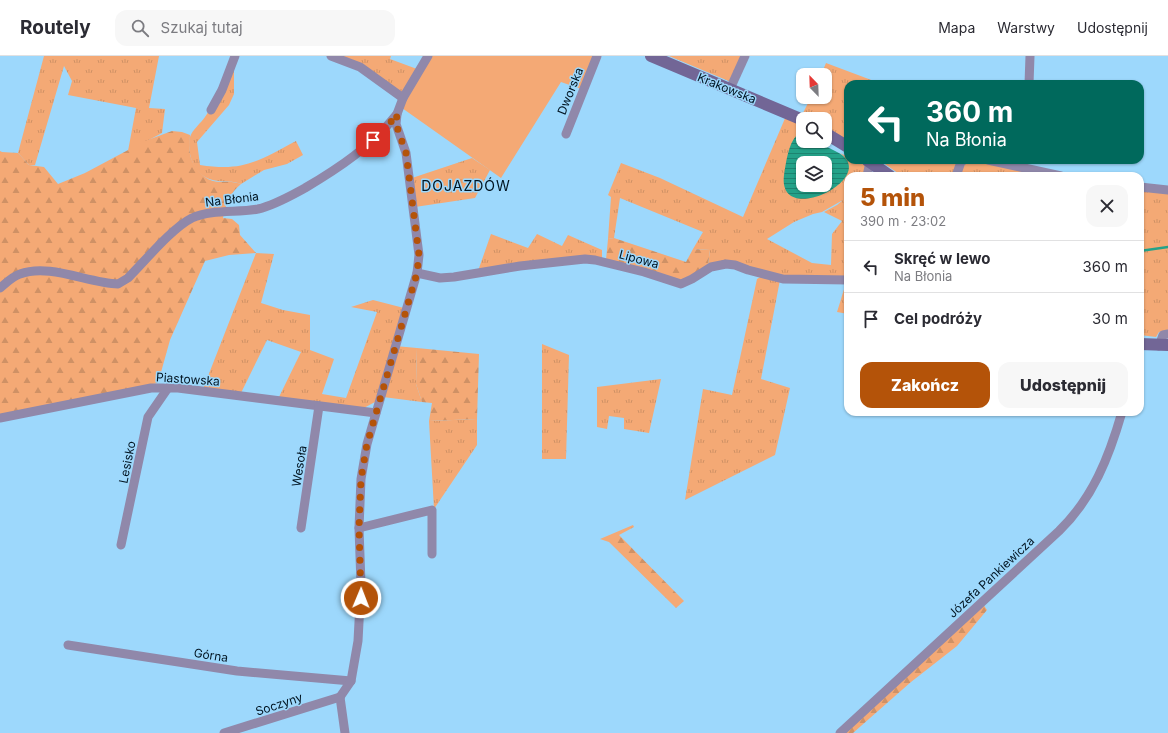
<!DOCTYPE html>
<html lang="pl">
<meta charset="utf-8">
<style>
body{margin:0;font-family:Inter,sans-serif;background:#f7f7f7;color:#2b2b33;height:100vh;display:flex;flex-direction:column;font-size:15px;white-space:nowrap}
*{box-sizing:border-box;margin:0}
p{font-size:13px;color:#7c7c81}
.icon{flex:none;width:22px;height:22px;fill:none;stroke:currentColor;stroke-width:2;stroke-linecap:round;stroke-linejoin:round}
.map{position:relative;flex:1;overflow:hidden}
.side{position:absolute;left:844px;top:116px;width:300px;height:244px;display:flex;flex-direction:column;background:#fff;border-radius:12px;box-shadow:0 1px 3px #0004}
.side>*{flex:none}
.top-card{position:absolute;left:844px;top:24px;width:300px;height:84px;border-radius:12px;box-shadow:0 1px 3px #0004;background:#00695c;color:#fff;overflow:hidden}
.needle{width:26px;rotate:337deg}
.tools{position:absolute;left:796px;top:12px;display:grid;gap:8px}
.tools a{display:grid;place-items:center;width:36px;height:36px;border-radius:8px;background:#fff;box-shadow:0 1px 3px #0004;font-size:20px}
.pin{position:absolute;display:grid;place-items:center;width:34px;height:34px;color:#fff;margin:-17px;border-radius:8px;box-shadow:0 2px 6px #0006}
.me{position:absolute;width:44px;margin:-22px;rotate:1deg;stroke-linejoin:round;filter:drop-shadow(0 0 3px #0008)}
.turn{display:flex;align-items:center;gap:14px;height:84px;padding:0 16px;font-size:18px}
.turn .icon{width:52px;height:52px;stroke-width:2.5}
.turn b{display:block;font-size:28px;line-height:34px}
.round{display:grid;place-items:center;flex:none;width:42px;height:42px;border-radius:12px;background:#f7f7f7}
.overview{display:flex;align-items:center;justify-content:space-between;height:68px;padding:0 16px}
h1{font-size:24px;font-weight:800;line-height:30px;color:#b45309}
.action{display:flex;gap:8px;margin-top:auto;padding:8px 16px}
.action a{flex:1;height:46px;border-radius:12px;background:#b45309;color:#fff;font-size:16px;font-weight:800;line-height:46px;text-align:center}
.action a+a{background:#f7f7f7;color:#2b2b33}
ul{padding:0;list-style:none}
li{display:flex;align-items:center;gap:12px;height:52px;padding:0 16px;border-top:1px solid #e1e1e2}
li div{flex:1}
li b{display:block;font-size:15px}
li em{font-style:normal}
header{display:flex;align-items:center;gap:24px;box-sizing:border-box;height:56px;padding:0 20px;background:#fff;border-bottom:1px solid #e1e1e2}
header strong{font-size:19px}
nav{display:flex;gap:22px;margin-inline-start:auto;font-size:14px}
.search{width:280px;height:36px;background:#f7f7f7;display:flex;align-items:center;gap:10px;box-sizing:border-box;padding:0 14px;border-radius:12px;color:#7c7c81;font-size:15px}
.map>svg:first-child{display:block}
.grass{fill:url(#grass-tufts);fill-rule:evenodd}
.forest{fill:url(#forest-firs)}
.pitch{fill:#f4a975}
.water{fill:url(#water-rules);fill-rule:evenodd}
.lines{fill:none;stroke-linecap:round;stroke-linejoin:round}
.stream{stroke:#24a289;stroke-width:2.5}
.street{stroke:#9088aa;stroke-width:9}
.secondary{stroke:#726696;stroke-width:12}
.route{stroke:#b45309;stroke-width:7;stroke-dasharray:0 12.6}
.labels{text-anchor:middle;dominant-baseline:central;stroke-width:3;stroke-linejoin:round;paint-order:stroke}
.street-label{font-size:12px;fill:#001421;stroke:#9dd8fc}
.quarter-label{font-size:14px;letter-spacing:1px;fill:#001421;stroke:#9dd8fc}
</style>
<header>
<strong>Routely</strong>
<div class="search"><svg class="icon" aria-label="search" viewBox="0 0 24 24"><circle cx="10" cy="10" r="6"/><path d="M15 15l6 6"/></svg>Szukaj tutaj</div>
<nav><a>Mapa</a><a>Warstwy</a><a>Udostępnij</a></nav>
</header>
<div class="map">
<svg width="1168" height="677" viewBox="0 0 1168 677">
<defs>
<pattern id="grass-tufts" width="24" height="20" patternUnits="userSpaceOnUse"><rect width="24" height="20" fill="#f4a975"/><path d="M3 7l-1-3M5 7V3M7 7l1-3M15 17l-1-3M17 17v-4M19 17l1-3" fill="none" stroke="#cf9165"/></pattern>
<pattern id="forest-firs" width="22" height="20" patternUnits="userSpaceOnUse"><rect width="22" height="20" fill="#f4a975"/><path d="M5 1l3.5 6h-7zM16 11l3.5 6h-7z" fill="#cf9165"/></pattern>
<pattern id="water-rules" width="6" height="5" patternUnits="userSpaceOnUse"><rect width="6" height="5" fill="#24a289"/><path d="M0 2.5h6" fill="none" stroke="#1d8370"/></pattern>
</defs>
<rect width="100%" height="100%" fill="#9dd8fc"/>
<g class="grass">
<path d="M44,0h115l-10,52 16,1 -3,24 -34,18 8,-43 -68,-13 4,-14 -8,-15 -29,99h-6l-11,-12z"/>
<path d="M336,0h55l-1,3 27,10 -15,26z"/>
<path d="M669,0h74l-12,26z"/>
<path d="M826,7l48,18 1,3h-27v57l-23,-15v-7h-12l-10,-6 8,-16h14v-22h-4z"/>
<path d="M234,10v28l-5,11 -32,37 3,23c44,7 58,-4 96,-24l7,14 -16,9 -23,6 -23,14c-12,-5 -25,0 -36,-7 -13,-7 -18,-26 -15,-40 2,-7 11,-14 15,-20 11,-16 19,-34 29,-51z"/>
<path d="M786,60l17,10v11l-6,-2 -12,37 -1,13 39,9 21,-37 -4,-4 8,4v3h6l13,6 -1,10h-18v102l-65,-2 -75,-11 2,-15 -17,-1 10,-17 -83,-34 -6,40 -6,1 3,-42 -3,-2 13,-32 39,15 83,39zM843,144l-6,5 -13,7 18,9 -10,13 -1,31 -19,-2 -45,-24 27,-17 19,-8 9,-2z"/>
<path d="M472,102l18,12 -15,28 -60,9 -3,-29z"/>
<path d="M879,104h81l-6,16h-52z"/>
<path d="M972,104l34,5 41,11h-89l9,-15z"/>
<path d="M1140,134l28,3v137l-9,2 -3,5 -16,-2z"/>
<path d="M491,178l37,14 9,-14 25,12 6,-11 34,15v10l-124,11z"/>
<path d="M256,197l18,1 -13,49 22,7 27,5v35l24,9 -12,35 24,4 31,-86 -26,-5 22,-7 31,8 -29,94 -13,7 -83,-12 22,-45 -34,-12 -26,53 -38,-4z"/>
<path d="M762,220l18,4 -19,99 29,9 -15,67 -90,45 18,-111 29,6 25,-116z"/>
<path d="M848,226v32l-11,-2 9,-29z"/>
<path d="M542,288l27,11 -3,104h-24z"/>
<path d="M395,290l22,2 -1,36 6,18 -39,-5z"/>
<path d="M661,323l-12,54 -25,-4v-11l-15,-2 -2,13 -10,-2v-40z"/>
<path d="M477,363v26l-43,64 -5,-88z"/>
</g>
<g class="forest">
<path d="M172,75l10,1 8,3c0,6 -1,13 0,19 2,11 12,24 23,27 10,2 17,-1 28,3 -11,9 -15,19 -18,34l9,1 7,6 1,10 16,18 -27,2 -24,6 -35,79 -12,43 -158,32v-264l2,1 16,1 11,12 15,2 14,17 27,-11 60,-32z"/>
<path d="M614,182l72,24 7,-13 17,1 -2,15 -27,16 -75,-21 2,-21z"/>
<path d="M417,292l62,6 -2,65 -48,2 3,-18 -10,-1 -6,-18z"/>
<path d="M633,469l1,2 -15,8 65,66 -8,7 -67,-66 -9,-3z"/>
<path d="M983,548l4,6 -30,36 -46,36 -58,51h-11z"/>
</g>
<path class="pitch" d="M431,0h163l-13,33 -20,-7 -60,96 -99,-70z"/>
<path class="water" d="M797,79l6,2v4c14,0 22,5 34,11 47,24 -60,78 -53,23 2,-12 4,-31 13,-40zM803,107h22v22h-22z"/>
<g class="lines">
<path class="stream" d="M1140,195l28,-4"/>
<g class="street">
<path d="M331,0l29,11 43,31"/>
<path d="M1029,28l1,-28"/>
<path d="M730,33l15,-33"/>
<path d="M211,54l11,-20 13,-34"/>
<path d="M566,78l31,-78"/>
<path d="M988,104l73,16"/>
<path d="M867,120l3,-14"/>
<path d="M956,120l5,-14 3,-2"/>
<path d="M1140,131l28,3"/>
<path d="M417,217l23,5 14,-1 66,-11 65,-7 10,1 49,12 37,12 11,-5 19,-12 15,-3 9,1 13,5 35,9 65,1"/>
<path d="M0,232c6,-5 13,-12 20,-14 29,-11 68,9 98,10l10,-6c17,-17 44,-50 64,-60 20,-9 45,-5 66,-9 17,-4 32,-13 47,-21 34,-20 67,-42 92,-74"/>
<path d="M1159,290l4,-11 5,-1"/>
<path d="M0,362l151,-30h27l198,25"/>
<path d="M301,472l18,-122"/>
<path d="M359,472l73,-18v44"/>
<path d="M121,489l27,-128 20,-29"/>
<path d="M68,589l169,26 114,10"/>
<path d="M340,641l11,-16 7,-40 3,-57 -2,-56 2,-49 6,-35 50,-171 2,-18 -13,-102 -10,-29 1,-10 6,-16 25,-42"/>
<path d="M340,641l5,36"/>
<path d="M224,677l116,-36"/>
<path d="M840,677l219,-202c34,-33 50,-74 63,-119"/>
</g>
<g class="secondary">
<path d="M651,0l152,64"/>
<path d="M825,77l23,14"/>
<path d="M867,104l23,16"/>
<path d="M1140,288l28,1"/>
</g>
</g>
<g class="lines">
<path class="route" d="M361,542l-2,-70 2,-49 6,-35 50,-171 2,-18 -13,-102 -10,-29 1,-10 -13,17 -11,9"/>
</g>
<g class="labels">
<g class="street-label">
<text transform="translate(727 32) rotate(22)">Krakowska</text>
<text transform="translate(570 35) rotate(-68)">Dworska</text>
<text transform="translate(232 143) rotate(-7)">Na Błonia</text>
<text transform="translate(639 203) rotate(15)">Lipowa</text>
<text transform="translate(188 323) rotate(4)">Piastowska</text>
<text transform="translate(127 406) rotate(-79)">Lesisko</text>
<text transform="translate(299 410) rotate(-81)">Wesoła</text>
<text transform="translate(991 521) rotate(-43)">Józefa Pankiewicza</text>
<text transform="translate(211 599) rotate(9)">Górna</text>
<text transform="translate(279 648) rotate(-18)">Soczyny</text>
</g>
<g class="quarter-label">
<text x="466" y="129">DOJAZDÓW</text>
</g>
</g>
</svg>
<div class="tools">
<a><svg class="needle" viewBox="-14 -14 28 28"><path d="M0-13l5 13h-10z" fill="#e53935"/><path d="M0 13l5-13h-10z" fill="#7c7c81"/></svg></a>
<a><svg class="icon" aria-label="search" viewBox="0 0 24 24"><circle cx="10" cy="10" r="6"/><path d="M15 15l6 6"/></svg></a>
<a><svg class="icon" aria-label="layers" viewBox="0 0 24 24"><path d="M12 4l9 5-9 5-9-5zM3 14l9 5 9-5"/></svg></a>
</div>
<div class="pin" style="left:373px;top:84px;background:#d93025"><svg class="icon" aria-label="arrive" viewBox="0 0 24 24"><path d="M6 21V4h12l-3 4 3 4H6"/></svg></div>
<svg class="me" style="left:361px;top:542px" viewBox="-20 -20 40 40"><circle r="17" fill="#b45309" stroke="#fff" stroke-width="3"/><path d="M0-11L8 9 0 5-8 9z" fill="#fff"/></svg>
<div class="top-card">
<div class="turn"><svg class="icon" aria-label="left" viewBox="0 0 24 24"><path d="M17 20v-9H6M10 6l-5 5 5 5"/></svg><div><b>360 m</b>Na Błonia</div></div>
</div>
<section class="side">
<div class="overview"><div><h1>5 min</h1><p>390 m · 23:02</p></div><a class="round"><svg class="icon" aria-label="close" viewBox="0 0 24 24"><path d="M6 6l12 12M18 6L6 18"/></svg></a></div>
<ul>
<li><svg class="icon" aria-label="left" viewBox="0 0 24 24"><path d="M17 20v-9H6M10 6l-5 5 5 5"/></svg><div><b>Skręć w lewo</b><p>Na Błonia</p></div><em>360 m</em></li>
<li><svg class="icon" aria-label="arrive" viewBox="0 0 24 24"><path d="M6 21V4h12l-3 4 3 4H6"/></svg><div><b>Cel podróży</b></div><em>30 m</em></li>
</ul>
<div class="action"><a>Zakończ</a><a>Udostępnij</a></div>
</section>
</div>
